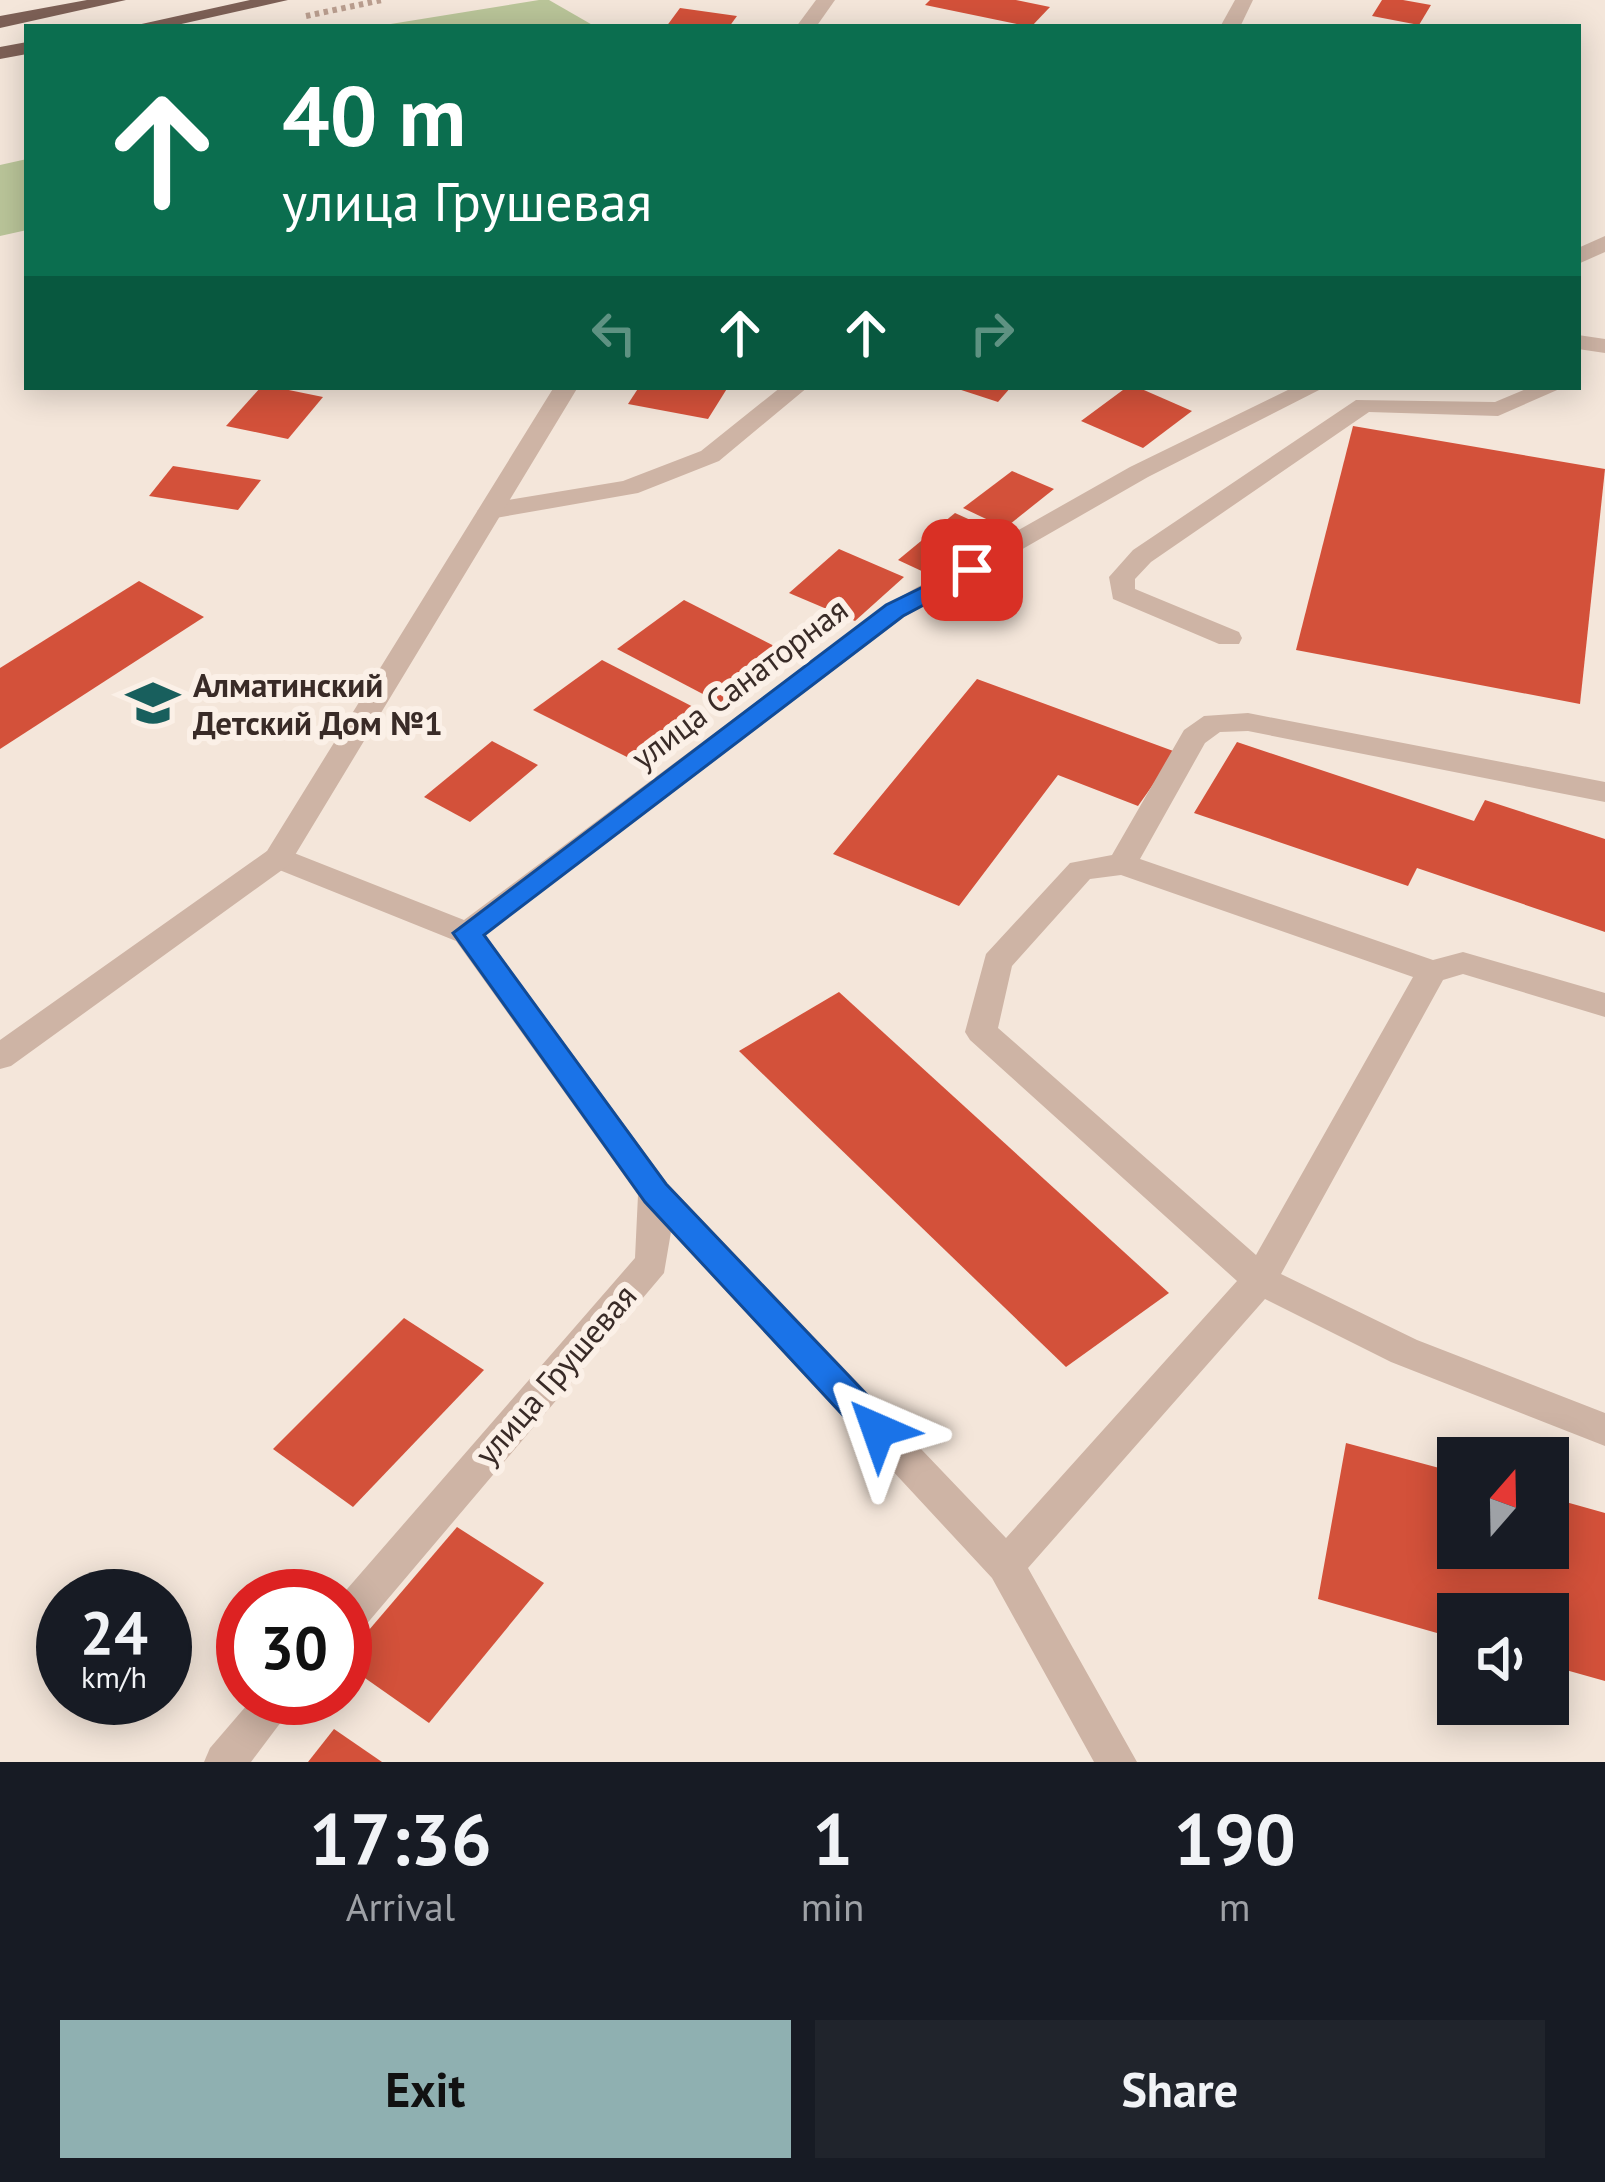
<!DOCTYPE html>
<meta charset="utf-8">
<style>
body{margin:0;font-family:"PT Sans",sans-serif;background:#20242c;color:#f1f3f6;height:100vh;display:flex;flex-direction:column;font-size:45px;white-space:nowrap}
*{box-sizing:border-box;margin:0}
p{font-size:39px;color:#9ea1a6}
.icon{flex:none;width:66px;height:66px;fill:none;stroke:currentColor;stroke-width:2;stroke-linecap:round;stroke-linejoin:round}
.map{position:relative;height:1762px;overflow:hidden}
.panel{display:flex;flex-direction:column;background:#171b24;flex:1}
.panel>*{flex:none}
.top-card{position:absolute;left:24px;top:24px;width:1557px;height:366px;border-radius:0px;box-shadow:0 6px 30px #0003;background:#0b6e4f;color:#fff;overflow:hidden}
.needle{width:78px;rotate:20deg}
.fabs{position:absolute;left:1437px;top:1437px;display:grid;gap:24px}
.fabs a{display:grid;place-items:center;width:132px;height:132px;border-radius:0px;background:#171b24;box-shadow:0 6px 30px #0003;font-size:60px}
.speed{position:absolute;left:36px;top:1569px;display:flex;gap:24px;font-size:60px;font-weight:700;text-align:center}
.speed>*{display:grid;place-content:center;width:156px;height:156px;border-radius:50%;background:#171b24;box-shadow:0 6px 30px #0003;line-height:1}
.speed small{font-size:30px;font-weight:400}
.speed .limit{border:18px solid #d22;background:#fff;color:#111}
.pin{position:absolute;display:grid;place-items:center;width:102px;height:102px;color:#fff;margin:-51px;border-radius:24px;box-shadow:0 6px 18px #0006}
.me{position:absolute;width:132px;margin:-66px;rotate:317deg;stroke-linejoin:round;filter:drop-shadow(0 0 9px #0008)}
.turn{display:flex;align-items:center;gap:42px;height:252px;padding:0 60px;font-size:54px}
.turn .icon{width:156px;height:156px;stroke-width:2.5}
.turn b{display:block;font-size:84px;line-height:102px}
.lanes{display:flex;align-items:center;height:114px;padding:0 60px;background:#0003;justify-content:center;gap:60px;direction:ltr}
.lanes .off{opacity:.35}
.eta{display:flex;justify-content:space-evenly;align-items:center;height:204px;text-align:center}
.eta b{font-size:72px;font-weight:800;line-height:84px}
.action{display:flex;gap:24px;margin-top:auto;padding:24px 60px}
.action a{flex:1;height:138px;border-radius:0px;background:#8fb0b1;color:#111;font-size:48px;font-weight:800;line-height:138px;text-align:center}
.action a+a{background:#20242c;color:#f1f3f6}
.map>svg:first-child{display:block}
.green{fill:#bac599}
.building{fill:#d3513a}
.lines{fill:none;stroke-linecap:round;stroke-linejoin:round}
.path{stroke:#ba9e8f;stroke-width:6;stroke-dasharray:4.5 4.5;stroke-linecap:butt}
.service{fill:#ceb4a5;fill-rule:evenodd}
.minor{fill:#ceb4a5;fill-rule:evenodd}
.tertiary{fill:#ceb4a5;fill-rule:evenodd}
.primary{fill:#7d6056;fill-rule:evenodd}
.route{fill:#1a73e8;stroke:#114b97;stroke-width:3}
.labels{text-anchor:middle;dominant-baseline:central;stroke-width:12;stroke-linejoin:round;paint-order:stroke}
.street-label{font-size:33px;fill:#392b27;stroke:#fbf0e7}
.poi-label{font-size:33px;font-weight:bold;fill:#392b27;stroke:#fbf0e7;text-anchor:start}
</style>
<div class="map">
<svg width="1605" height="1762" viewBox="0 0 1605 1762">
<rect width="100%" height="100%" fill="#f4e6da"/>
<g class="green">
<path d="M539,0h10l47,27h-224z"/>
<path d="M27,159v71l-27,6v-71z"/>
</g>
<g class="building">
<path d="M930,0h86l34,7 -19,20 -106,-22z"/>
<path d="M1382,0h21l28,5 -12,20 -47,-9z"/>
<path d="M680,8l57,8 -8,11h-63z"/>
<path d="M261,387h13l49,10 -35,42 -62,-13z"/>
<path d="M639,387h89l-20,32 -80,-15z"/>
<path d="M952,387h59l-13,15z"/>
<path d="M1127,387h10l55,24 -49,37 -62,-27z"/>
<path d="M1353,426l252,43 -25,235 -284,-54z"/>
<path d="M173,466l88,14 -23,30 -89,-14z"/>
<path d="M1012,471l42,18 -49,39 -42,-20z"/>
<path d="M955,513l42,19 -56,48 -43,-20z"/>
<path d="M839,549l65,28 -49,44 -66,-28z"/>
<path d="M139,581l65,36 -204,132v-81z"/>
<path d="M684,600l100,51 -64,52 -103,-54z"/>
<path d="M602,660l103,53 -64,51 -108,-54z"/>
<path d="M977,679l199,73 -38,54 -80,-31 -99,131 -126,-52z"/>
<path d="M492,741l46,24 -68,57 -46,-25z"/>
<path d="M1237,742l237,79 11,-21 120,39v93l-188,-64 -9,18 -214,-73z"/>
<path d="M839,992l330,301 -103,74 -327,-316z"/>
<path d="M404,1318l80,52 -131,137 -80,-58z"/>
<path d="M1346,1443l112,30v75h90v-51l57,16v168l-57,-16v-51h-90v25l-140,-40z"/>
<path d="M457,1527l87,56 -115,140 -84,-59v-6z"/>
<path d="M334,1729l48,33h-74z"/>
</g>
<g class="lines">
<path class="path" d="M306,16l76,-16"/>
<g class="service">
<path d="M1578,335l27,4v14l-27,-4z"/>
<path d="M1531,387h33l-66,29 -129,-4 -218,150 -16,17v10l104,43 3,6 -3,6h-20l-106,-45 -4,-22 24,-27 223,-150 139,2z"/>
</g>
<g class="minor">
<path d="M1235,0h18l-13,27h-20z"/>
<path d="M1605,236v16l-27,12v-16z"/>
<path d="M781,387h27l-89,74 -81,32 -148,26 -13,-8 13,-8 133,-22 78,-30z"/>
<path d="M1294,387h31l-177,90 -244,140 -419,318 182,248 339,355 231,-257 -267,-241 -5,-8 21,-78 84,-91 42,-8 72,-125 20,-14 44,-3 357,69v20l-357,-71 -28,1 -15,11 -65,116 293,101 30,-8 142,41v24l-142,-43 -20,6 -162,294 136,66 188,73v33l-214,-84 -126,-63 -237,269 109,194h-43l-102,-184 -321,-346 -7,41 -305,360 -14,5v-42h-4l294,-338 3,-63 -182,-254 -189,-76 -4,-7 4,-7h22l175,69 422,-315 244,-138zM1121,875l292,102 -157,278 -258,-227 14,-62 78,-87z"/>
<path d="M253,1698h46l-48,64h-47l6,-14z"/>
</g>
<g class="tertiary">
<path d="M816,0h19l-19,27h-20z"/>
<path d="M554,387h24l-289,478 -278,201 -11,3v-29l267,-189z"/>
</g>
<g class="primary">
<path d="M87,0h39l-126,28v-12z"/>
<path d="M250,0h38l-120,27h-40z"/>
<path d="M27,42v12l-27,5v-12z"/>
</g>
</g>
<path class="route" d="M972,563l8,2v10l-77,41 -419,319 182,249 224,235 5,11 -5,10 -12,5 -12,-5 -221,-238 -192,-269 433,-328z"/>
<defs>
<g id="school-bare" transform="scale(4.14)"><path d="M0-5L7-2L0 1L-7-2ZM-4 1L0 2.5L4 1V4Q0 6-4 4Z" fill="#185f5d" stroke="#fbf0e7" stroke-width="2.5" paint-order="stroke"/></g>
</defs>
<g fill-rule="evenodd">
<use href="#school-bare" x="153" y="703"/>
</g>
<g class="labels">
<g class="street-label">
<text transform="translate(739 683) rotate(-37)">улица Санаторная</text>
<text transform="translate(555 1374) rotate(-49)">улица Грушевая</text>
</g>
<g class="poi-label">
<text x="193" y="684">Алматинский<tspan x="193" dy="38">Детский Дом №1</tspan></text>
</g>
</g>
</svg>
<div class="fabs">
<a><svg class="needle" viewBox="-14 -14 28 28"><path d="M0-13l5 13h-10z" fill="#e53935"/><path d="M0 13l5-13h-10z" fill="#9ea1a6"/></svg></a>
<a><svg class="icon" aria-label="sound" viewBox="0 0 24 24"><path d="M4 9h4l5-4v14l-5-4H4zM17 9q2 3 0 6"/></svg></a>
</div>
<div class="speed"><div>24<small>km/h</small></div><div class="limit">30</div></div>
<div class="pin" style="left:972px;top:570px;background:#d93025"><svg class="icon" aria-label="arrive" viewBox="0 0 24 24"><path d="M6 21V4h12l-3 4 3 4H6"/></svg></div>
<svg class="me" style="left:878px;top:1430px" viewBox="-20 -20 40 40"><path d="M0-17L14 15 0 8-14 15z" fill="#1a73e8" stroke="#fff" stroke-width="4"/></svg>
<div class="top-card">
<div class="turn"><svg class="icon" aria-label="ahead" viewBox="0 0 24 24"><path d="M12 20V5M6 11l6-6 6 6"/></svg><div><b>40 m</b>улица Грушевая</div></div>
<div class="lanes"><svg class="icon off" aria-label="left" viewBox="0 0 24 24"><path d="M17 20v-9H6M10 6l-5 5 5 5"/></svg><svg class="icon" aria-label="ahead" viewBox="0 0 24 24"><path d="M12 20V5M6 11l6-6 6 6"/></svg><svg class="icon" aria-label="ahead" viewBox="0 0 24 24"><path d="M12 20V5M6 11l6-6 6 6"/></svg><svg class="icon off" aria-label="right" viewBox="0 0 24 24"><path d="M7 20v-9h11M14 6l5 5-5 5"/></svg></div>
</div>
</div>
<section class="panel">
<div class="eta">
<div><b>17:36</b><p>Arrival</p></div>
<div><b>1</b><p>min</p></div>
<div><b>190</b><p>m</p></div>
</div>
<div class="action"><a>Exit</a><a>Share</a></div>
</section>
